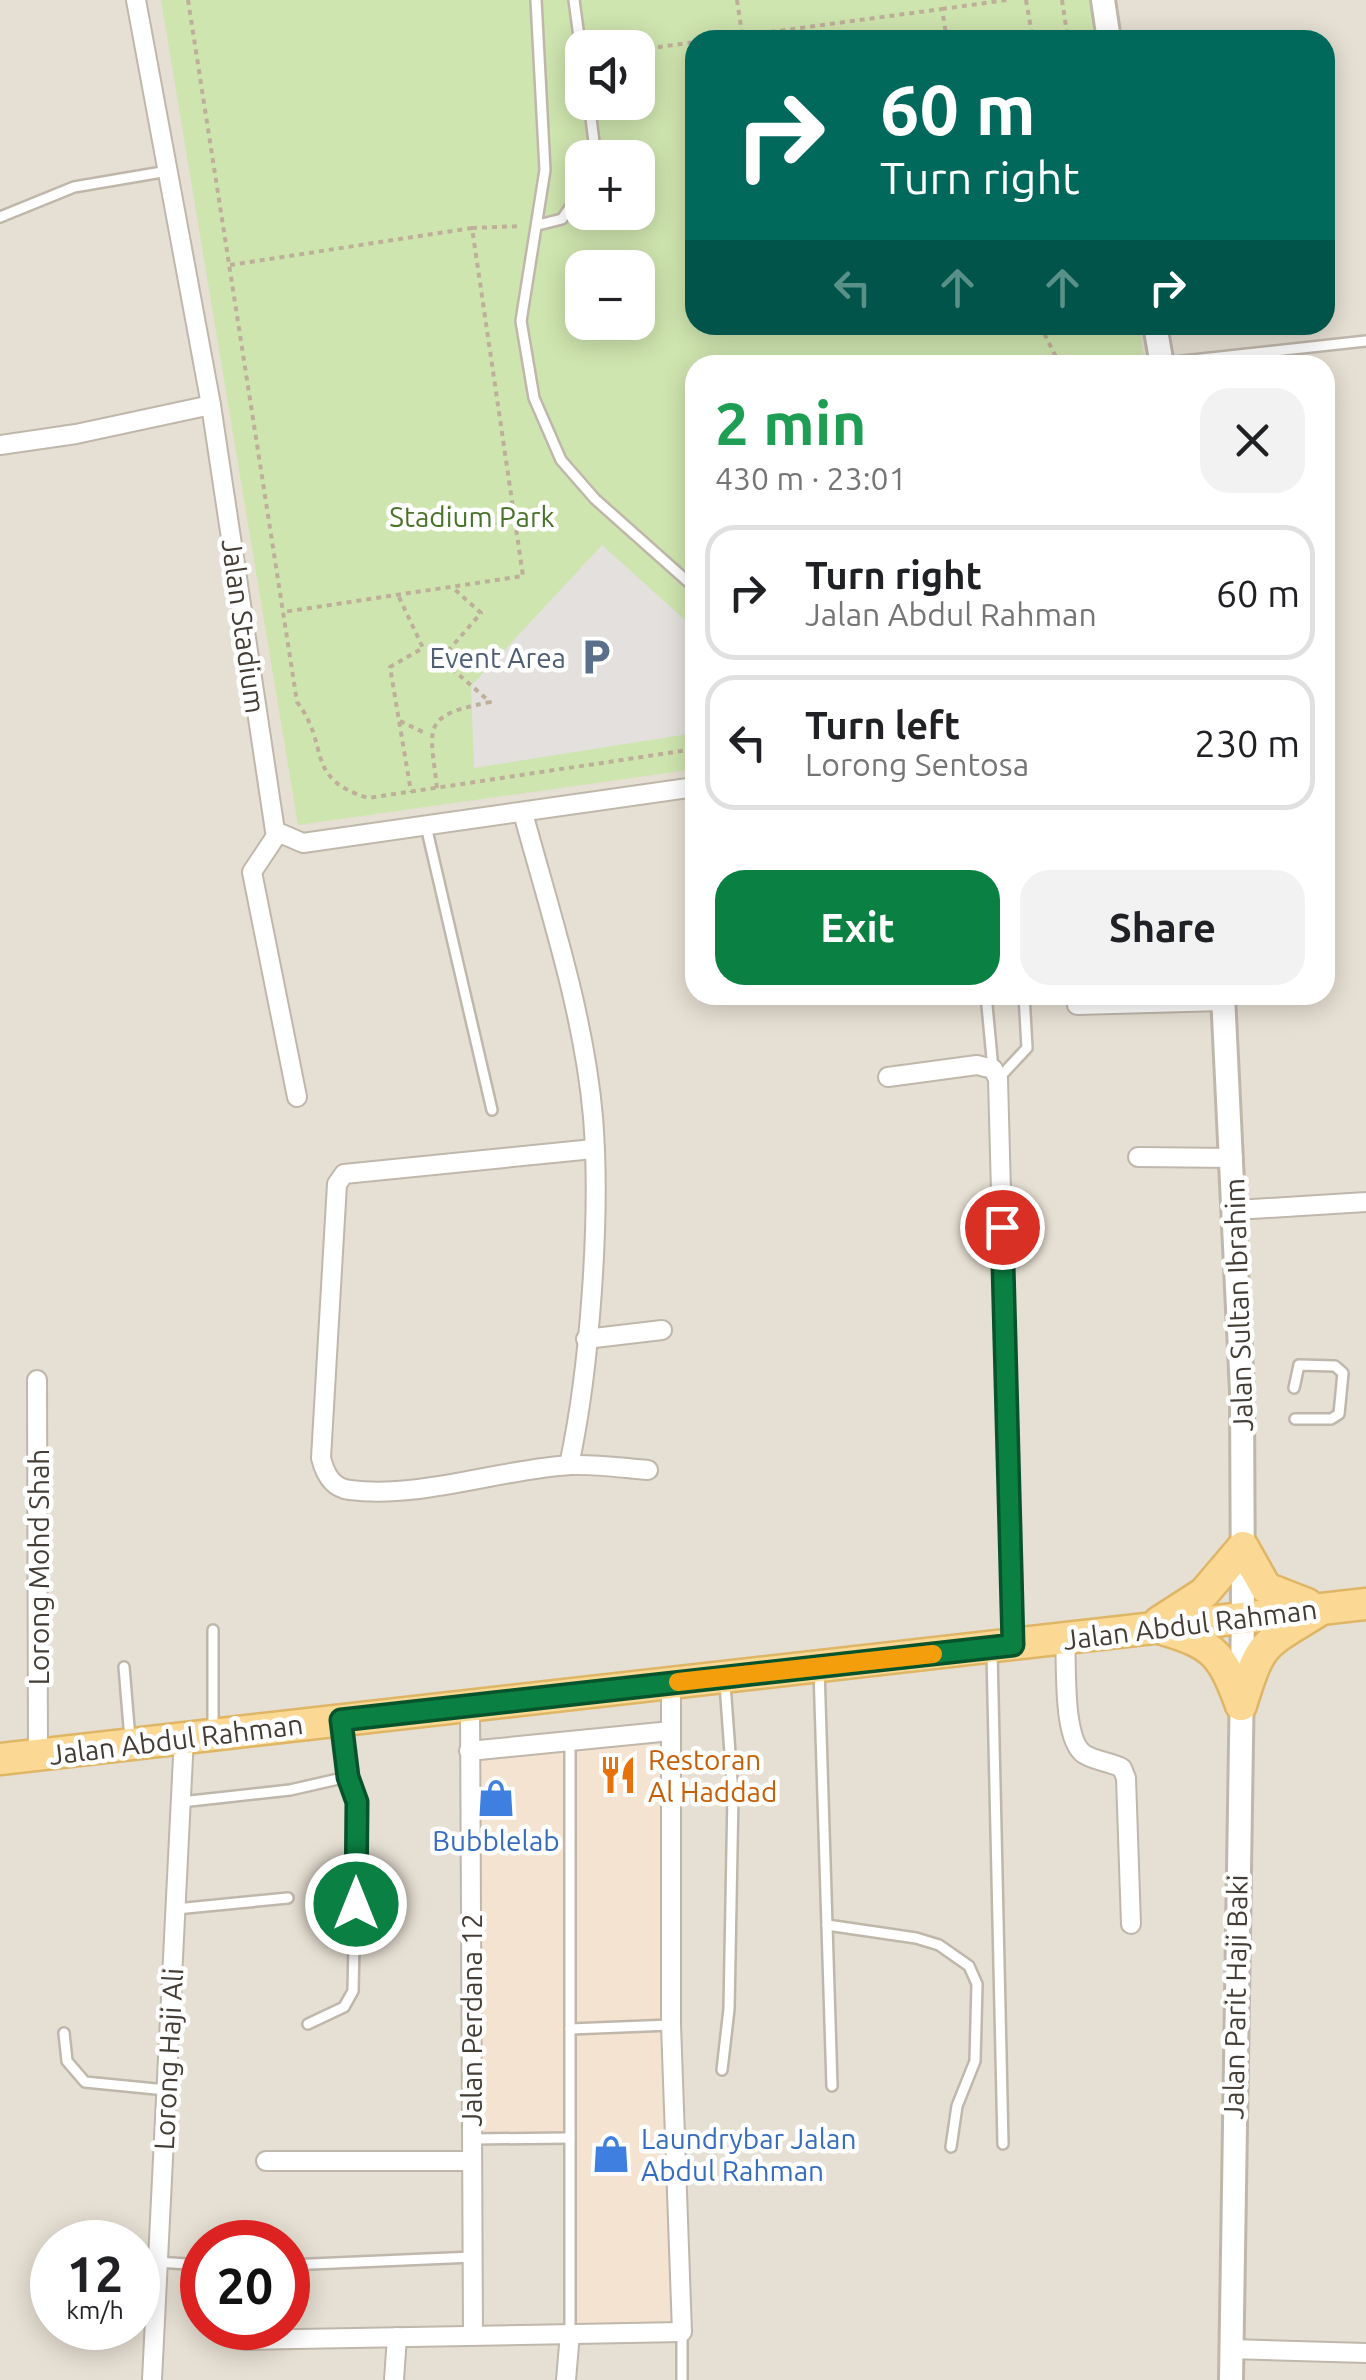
<!DOCTYPE html>
<meta charset="utf-8">
<style>
body{margin:0;font-family:Ubuntu,sans-serif;background:#f2f2f2;color:#202124;height:100vh;display:flex;flex-direction:column;font-size:38px;white-space:nowrap}
*{box-sizing:border-box;margin:0}
p{font-size:32px;color:#757577}
.icon{flex:none;width:55px;height:55px;fill:none;stroke:currentColor;stroke-width:2;stroke-linecap:round;stroke-linejoin:round}
.map{position:relative;flex:1;overflow:hidden}
.drawer{position:absolute;left:685px;top:355px;width:650px;height:650px;display:flex;flex-direction:column;background:#fff;border-radius:30px;box-shadow:0 5px 25px #0003}
.drawer>*{flex:none}
.hud{position:absolute;left:685px;top:30px;width:650px;height:305px;border-radius:30px;box-shadow:0 5px 25px #0003;background:#00695c;color:#fff;overflow:hidden}
.controls{position:absolute;left:565px;top:30px;display:grid;gap:20px}
.controls a{display:grid;place-items:center;width:90px;height:90px;border-radius:20px;background:#fff;box-shadow:0 5px 25px #0003;font-size:50px}
.speed{position:absolute;left:30px;top:2220px;display:flex;gap:20px;font-size:50px;font-weight:700;text-align:center}
.speed>*{display:grid;place-content:center;width:130px;height:130px;border-radius:50%;background:#fff;box-shadow:0 5px 25px #0003;line-height:1}
.speed small{font-size:25px;font-weight:400}
.speed .limit{border:15px solid #d22;background:#fff;color:#111}
.pin{position:absolute;display:grid;place-items:center;width:85px;height:85px;color:#fff;margin:-42px;border:5px solid #fff;border-radius:50%;box-shadow:0 2px 10px #0007}
.me{position:absolute;width:110px;margin:-55px;rotate:0deg;stroke-linejoin:round;filter:drop-shadow(0 0 8px #0008)}
.turn{display:flex;align-items:center;gap:35px;height:210px;padding:0 30px;font-size:45px}
.turn .icon{width:130px;height:130px;stroke-width:2.5}
.turn b{display:block;font-size:70px;line-height:85px}
.lanes{display:flex;align-items:center;height:95px;padding:0 30px;background:#0003;justify-content:center;gap:50px;direction:ltr}
.lanes .off{opacity:.35}
.round{display:grid;place-items:center;flex:none;width:105px;height:105px;border-radius:30px;background:#f2f2f2}
.head{display:flex;align-items:center;justify-content:space-between;height:170px;padding:0 30px}
h1{font-size:60px;font-weight:700;line-height:75px;color:#1e9e55}
.primary-button{display:flex;gap:20px;margin-top:auto;padding:20px 30px}
.primary-button a{flex:1;height:115px;border-radius:30px;background:#0b8043;color:#fff;font-size:40px;font-weight:700;line-height:115px;text-align:center}
.primary-button a+a{background:#f2f2f2;color:#202124}
ul{padding:0;list-style:none}
li{display:flex;align-items:center;gap:30px;height:135px;margin:0 20px 15px;padding:0 10px;border:5px solid #e0e0e0;border-radius:30px}
li div{flex:1}
li b{display:block;font-size:38px}
li em{font-style:normal}
.map>svg:first-child{display:block}
.residential{fill:#e6dfd3;fill-rule:evenodd}
.commercial{fill:#f4e3d0}
.green{fill:#cfe5af;fill-rule:evenodd}
.parking{fill:#e3e0dd}
.lines{fill:none;stroke-linecap:round;stroke-linejoin:round}
.service-casing{stroke:#c0b7ab;stroke-width:14}
.minor-casing{stroke:#c0b7ab;stroke-width:22}
.tertiary-casing{stroke:#c0b7ab;stroke-width:28}
.primary-casing{stroke:#dfb566;stroke-width:35}
.path{stroke:#beaf9a;stroke-width:4;stroke-dasharray:5 5;stroke-linecap:butt}
.service{stroke:#fff;stroke-width:9}
.minor{stroke:#fff;stroke-width:18}
.tertiary{stroke:#fff;stroke-width:22}
.primary{stroke:#fbd995;stroke-width:30}
.route-casing{stroke:#07532c;stroke-width:25}
.route{stroke:#0b8043;stroke-width:18}
.slow{stroke:#f59e0b;stroke-width:18}
.labels{text-anchor:middle;dominant-baseline:central;stroke-width:9;stroke-linejoin:round;paint-order:stroke}
.park-label{font-size:28px;fill:#4a732a;stroke:#fff}
.street-label{font-size:28px;fill:#443d35;stroke:#fff}
.service-label{font-size:28px;fill:#4e5e75;stroke:#fff;text-anchor:end}
.food-label{font-size:28px;fill:#c56008;stroke:#fff;text-anchor:start}
.shop-label{font-size:28px;fill:#366cbe;stroke:#fff}
</style>
<div class="map">
<svg width="1366" height="2380" viewBox="0 0 1366 2380">
<rect width="100%" height="100%" fill="#f2ede5"/>
<path class="residential" d="M0,0h1366v2380h-1366zM695,40h630v285h-630zM582,48h56v54h-56zM582,158h56v54h-56zM582,268h56v54h-56zM695,365h630v630h-630zM52,2242h86v86h-86zM202,2242h86v86h-86z"/>
<path class="commercial" d="M664,1738l11,587 -101,1v-192l-95,-1 -3,-376z"/>
<path class="green" d="M161,0h930l6,40h-402v285h444l6,40h-450v404l-397,56zM582,48h56v54h-56zM582,158h56v54h-56zM582,268h56v54h-56z"/>
<path class="parking" d="M602,545l93,84v104l-221,35 -3,-82z"/>
<g class="lines">
<g class="service-casing">
<g id="service">
<path d="M536,0l9,170 -24,151 13,77 27,62 34,39 100,89"/>
<path d="M574,0l8,59"/>
<path d="M589,102l7,56"/>
<path d="M0,217l74,-30 94,-16"/>
<path d="M538,225l24,-6 20,-29"/>
<path d="M1165,363l201,-22"/>
<path d="M426,826l66,284"/>
<path d="M986,995l7,74"/>
<path d="M998,1079l29,-31 -3,-53"/>
<path d="M1294,1388l5,-23 36,1 8,7 -4,41 -8,5h-36"/>
<path d="M213,1630v98"/>
<path d="M992,1652l11,492"/>
<path d="M124,1667l6,72"/>
<path d="M819,1669l13,417"/>
<path d="M181,1802l109,-12 57,-13 -5,-52"/>
<path d="M176,1909l112,-11"/>
<path d="M827,1925l89,13 23,7 30,21 8,18 -2,77 -18,45 -6,41"/>
<path d="M308,2024l36,-17 9,-16 4,-189 -10,-25"/>
<path d="M570,2029l101,-4"/>
<path d="M64,2033l3,28 18,21 81,8"/>
<path d="M722,2070l7,-61 4,-215 -8,-110"/>
<path d="M472,2139l98,-1"/>
<path d="M157,2262l45,3"/>
<path d="M288,2265l185,-8"/>
<path d="M570,2333v-592"/>
<path d="M682,2333v47"/>
</g>
</g>
<g class="minor-casing">
<g id="minor">
<path d="M136,0l75,405 64,426 28,12 392,-56"/>
<path d="M0,445l76,-11 135,-29"/>
<path d="M523,813c27,99 61,201 70,304 8,98 -3,252 -24,348"/>
<path d="M278,833l-26,39 45,225"/>
<path d="M1077,1005l146,-4"/>
<path d="M888,1077l89,-12 16,4 5,10 15,566"/>
<path d="M593,1149l-249,25 -7,10 -16,274c4,16 11,30 29,32 71,9 150,-21 221,-25 25,-1 52,3 77,5"/>
<path d="M1138,1157l95,1"/>
<path d="M1236,1210l130,-8"/>
<path d="M586,1339l76,-9"/>
<path d="M37,1380l1,375"/>
<path d="M1065,1638c2,26 -3,101 19,116 11,7 26,8 38,14l4,10 5,146"/>
<path d="M470,1705l3,630"/>
<path d="M469,1751l202,-20"/>
<path d="M266,2161h206"/>
<path d="M245,2340l437,-8 -11,-307v-342"/>
<path d="M1230,2349l136,4"/>
<path d="M152,2380l32,-643"/>
<path d="M394,2380l3,-43"/>
<path d="M566,2380l4,-47"/>
</g>
</g>
<g class="tertiary-casing">
<g id="tertiary">
<path d="M1103,0l6,40"/>
<path d="M1155,325l7,40"/>
<path d="M1223,995l19,397 1,223 -12,765"/>
</g>
</g>
<g class="primary-casing">
<g id="primary">
<path d="M1159,1622l45,-29 39,-46 23,41 41,16"/>
<path d="M1165,1630c50,14 58,27 76,75"/>
<path d="M1241,1705c20,-64 21,-59 76,-93"/>
<path d="M0,1759l1366,-155"/>
</g>
</g>
<g class="path">
<path d="M188,0l109,702c34,44 6,76 71,96l327,-49"/>
<path d="M737,0l6,40"/>
<path d="M1026,0l7,40"/>
<path d="M1062,0l6,40"/>
<path d="M942,9l65,-9"/>
<path d="M711,40l231,-31 5,31"/>
<path d="M638,50l57,-8"/>
<path d="M472,228l50,-2"/>
<path d="M230,265l242,-37 51,348 -240,36"/>
<path d="M1040,325l20,40"/>
<path d="M399,597l24,51 -33,19 21,125"/>
<path d="M400,721l27,13"/>
<path d="M437,788c-7,-62 -17,-72 53,-86l-49,-43 40,-46 -29,-26"/>
</g>
<use href="#service" class="service"/>
<use href="#minor" class="minor"/>
<use href="#tertiary" class="tertiary"/>
<use href="#primary" class="primary"/>
</g>
<g class="lines">
<g class="route-casing">
<path id="route" d="M356,1904l1,-102 -9,-25 -7,-57 672,-75 -11,-418"/>
</g>
<use href="#route" class="route"/>
<path class="slow" d="M678,1682l255,-28"/>
</g>
<defs>
<g id="parking-bare" transform="scale(3)"><path d="M-3.5-5.5H1a3.5 3.5 0 0 1 0 7H-1V5.5H-3.5ZM-1-3.4V-.6H.8a1.4 1.4 0 0 0 0-2.8Z" fill="#5c6f8a" stroke="#fff" stroke-width="2.5" paint-order="stroke"/></g>
<g id="restaurant-bare" transform="scale(3)"><path d="M-5-6h1v4h1v-4h1v4h1v-4h1v5L-1.5 .5V6h-2V.5L-5-1ZM5-6V6H3V1.5H1.5Q1.5-4 5-6Z" fill="#e8710a" stroke="#fff" stroke-width="2.5" paint-order="stroke"/></g>
<g id="shop-bare" transform="scale(3)"><path d="M-5-2.5h2.3a2.7 3.5 0 0 1 5.4 0H5L5.5 6h-11ZM-1.5-2.5h3a1.5 2.3 0 0 0-3 0Z" fill="#3f7fe0" stroke="#fff" stroke-width="2.5" paint-order="stroke"/></g>
</defs>
<g fill-rule="evenodd">
<use href="#parking-bare" x="596" y="657"/>
<use href="#restaurant-bare" x="618" y="1775"/>
<use href="#shop-bare" x="496" y="1798"/>
<use href="#shop-bare" x="611" y="2154"/>
</g>
<g class="labels">
<g class="park-label">
<text x="472" y="516">Stadium Park</text>
</g>
<g class="street-label">
<text transform="translate(244 626) rotate(82)">Jalan Stadium</text>
<text transform="translate(1238 1305) rotate(-92)">Jalan Sultan Ibrahim</text>
<text transform="translate(38 1567) rotate(-90)">Lorong Mohd Shah</text>
<text transform="translate(1190 1624) rotate(-7)">Jalan Abdul Rahman</text>
<text transform="translate(176 1739) rotate(-7)">Jalan Abdul Rahman</text>
<text transform="translate(1235 1997) rotate(-89)">Jalan Parit Haji Baki</text>
<text transform="translate(471 2020) rotate(-90)">Jalan Perdana 12</text>
<text transform="translate(168 2059) rotate(-87)">Lorong Haji Ali</text>
</g>
<g class="service-label">
<text x="566" y="657">Event Area</text>
</g>
<g class="food-label">
<text x="648" y="1759">Restoran<tspan x="648" dy="32">Al Haddad</tspan></text>
</g>
<g class="shop-label">
<text x="496" y="1840">Bubblelab</text>
<text x="641" y="2138" text-anchor="start">Laundrybar Jalan<tspan x="641" dy="32">Abdul Rahman</tspan></text>
</g>
</g>
</svg>
<div class="controls">
<a><svg class="icon" aria-label="sound" viewBox="0 0 24 24"><path d="M4 9h4l5-4v14l-5-4H4zM17 9q2 3 0 6"/></svg></a>
<a>+</a>
<a>−</a>
</div>
<div class="speed"><div>12<small>km/h</small></div><div class="limit">20</div></div>
<div class="pin" style="left:1002px;top:1227px;background:#d93025"><svg class="icon" aria-label="arrive" viewBox="0 0 24 24"><path d="M6 21V4h12l-3 4 3 4H6"/></svg></div>
<svg class="me" style="left:356px;top:1904px" viewBox="-20 -20 40 40"><circle r="17" fill="#0b8043" stroke="#fff" stroke-width="3"/><path d="M0-11L8 9 0 5-8 9z" fill="#fff"/></svg>
<div class="hud">
<div class="turn"><svg class="icon" aria-label="right" viewBox="0 0 24 24"><path d="M7 20v-9h11M14 6l5 5-5 5"/></svg><div><b>60 m</b>Turn right</div></div>
<div class="lanes"><svg class="icon off" aria-label="left" viewBox="0 0 24 24"><path d="M17 20v-9H6M10 6l-5 5 5 5"/></svg><svg class="icon off" aria-label="ahead" viewBox="0 0 24 24"><path d="M12 20V5M6 11l6-6 6 6"/></svg><svg class="icon off" aria-label="ahead" viewBox="0 0 24 24"><path d="M12 20V5M6 11l6-6 6 6"/></svg><svg class="icon" aria-label="right" viewBox="0 0 24 24"><path d="M7 20v-9h11M14 6l5 5-5 5"/></svg></div>
</div>
<section class="drawer">
<div class="head"><div><h1>2 min</h1><p>430 m · 23:01</p></div><a class="round"><svg class="icon" aria-label="close" viewBox="0 0 24 24"><path d="M6 6l12 12M18 6L6 18"/></svg></a></div>
<ul>
<li><svg class="icon" aria-label="right" viewBox="0 0 24 24"><path d="M7 20v-9h11M14 6l5 5-5 5"/></svg><div><b>Turn right</b><p>Jalan Abdul Rahman</p></div><em>60 m</em></li>
<li><svg class="icon" aria-label="left" viewBox="0 0 24 24"><path d="M17 20v-9H6M10 6l-5 5 5 5"/></svg><div><b>Turn left</b><p>Lorong Sentosa</p></div><em>230 m</em></li>
</ul>
<div class="primary-button"><a>Exit</a><a>Share</a></div>
</section>
</div>
